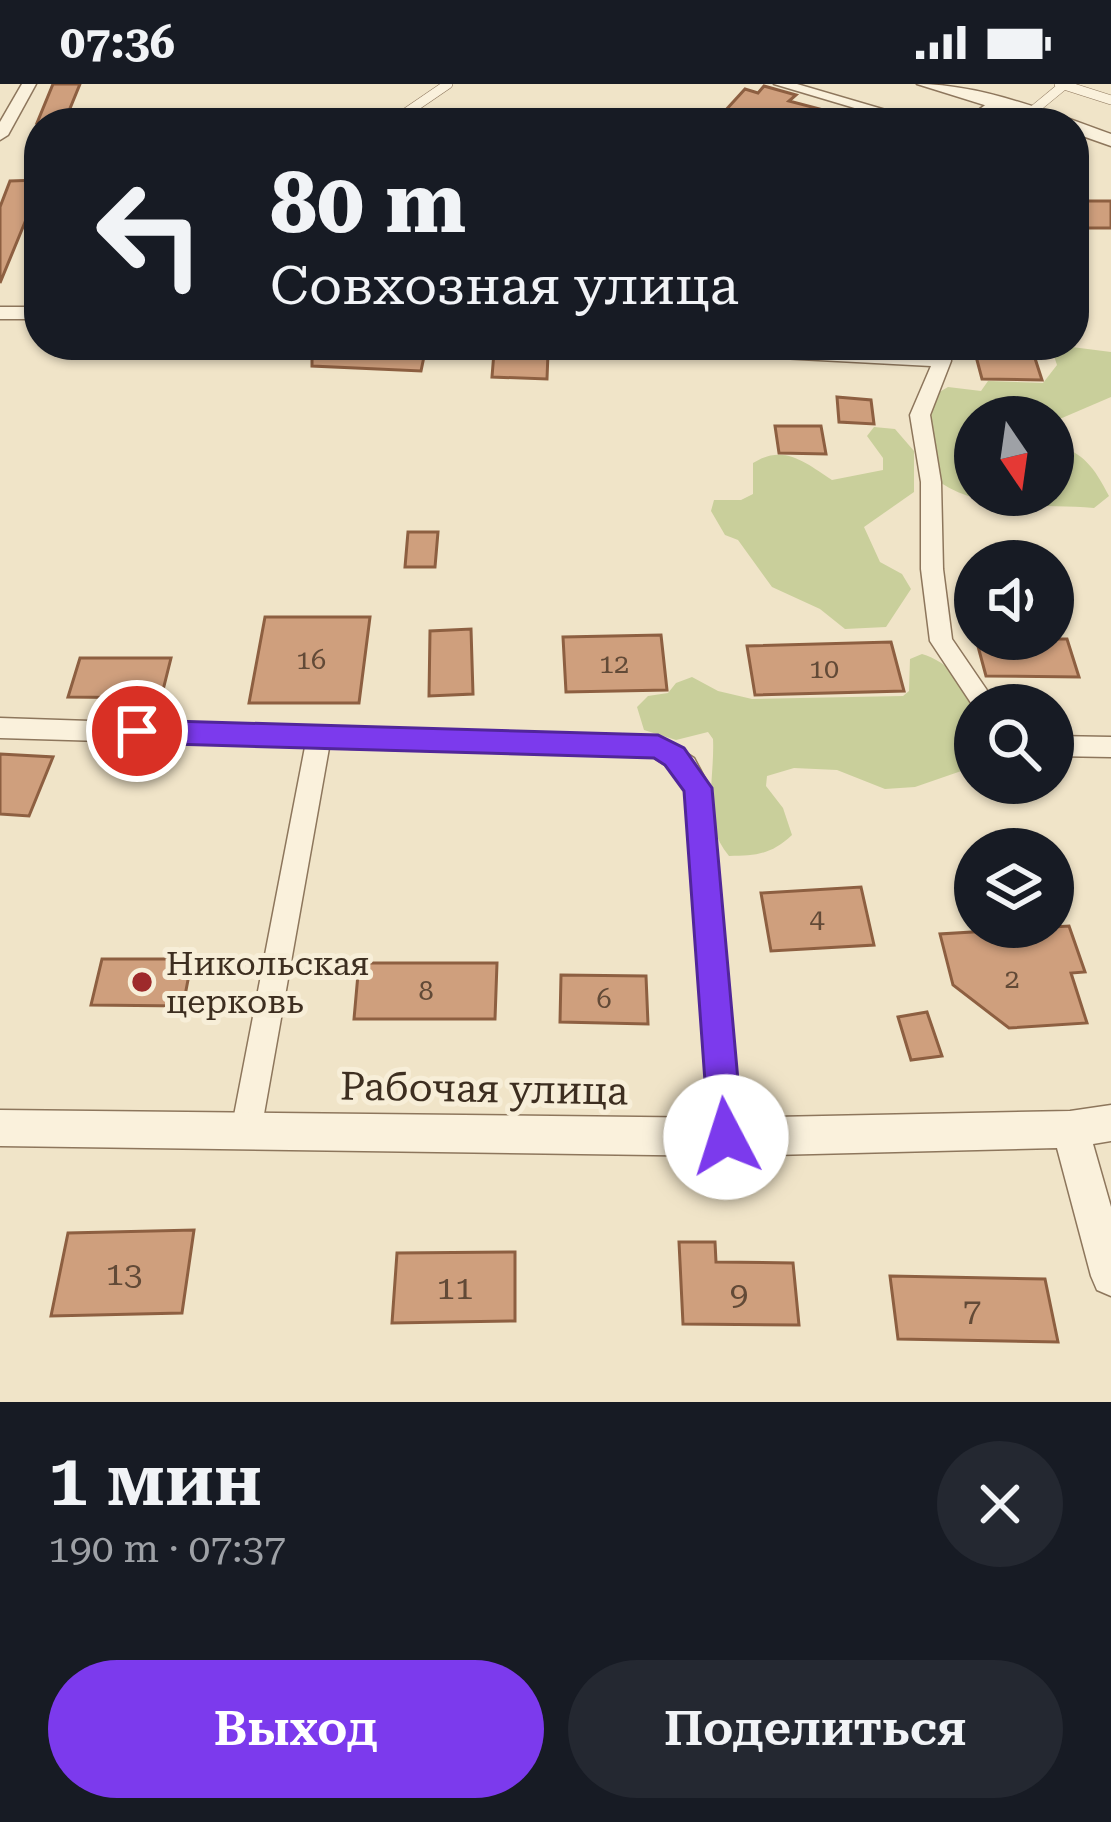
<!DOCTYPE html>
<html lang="ru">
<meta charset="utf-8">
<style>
body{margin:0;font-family:"Roboto Serif",serif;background:#242831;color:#f1f3f6;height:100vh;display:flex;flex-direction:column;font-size:45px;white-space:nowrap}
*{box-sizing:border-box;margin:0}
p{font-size:39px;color:#9ea1a6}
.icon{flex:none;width:66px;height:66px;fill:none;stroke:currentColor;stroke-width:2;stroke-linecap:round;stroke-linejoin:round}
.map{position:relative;height:1318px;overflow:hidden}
.details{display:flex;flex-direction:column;background:#171b24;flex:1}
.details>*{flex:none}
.banner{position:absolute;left:24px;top:24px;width:1065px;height:252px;border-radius:48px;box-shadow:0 3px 9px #0004;background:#171b24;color:#f1f3f6;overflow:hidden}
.needle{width:78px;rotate:167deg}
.buttons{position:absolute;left:954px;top:312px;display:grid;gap:24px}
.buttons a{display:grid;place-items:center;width:120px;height:120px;border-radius:50%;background:#171b24;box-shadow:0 3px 9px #0004;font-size:60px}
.pin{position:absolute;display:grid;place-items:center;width:102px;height:102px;color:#fff;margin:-51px;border:6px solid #fff;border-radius:50%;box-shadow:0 3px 12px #0007}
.me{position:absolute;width:132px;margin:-66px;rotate:355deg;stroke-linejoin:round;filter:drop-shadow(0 0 9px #0008)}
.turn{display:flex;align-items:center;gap:42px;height:252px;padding:0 48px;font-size:54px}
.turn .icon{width:156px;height:156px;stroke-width:2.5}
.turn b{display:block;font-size:84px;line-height:102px}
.round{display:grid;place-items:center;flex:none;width:126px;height:126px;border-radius:63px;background:#242831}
.summary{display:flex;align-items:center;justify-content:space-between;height:204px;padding:0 48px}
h1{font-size:72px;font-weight:600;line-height:90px}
.action{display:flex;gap:24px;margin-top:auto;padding:24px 48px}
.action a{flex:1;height:138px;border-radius:72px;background:#7c3aed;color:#fff;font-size:48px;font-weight:600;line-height:138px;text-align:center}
.action a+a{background:#242831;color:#f1f3f6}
.status{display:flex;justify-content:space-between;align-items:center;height:84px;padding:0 60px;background:#171b24;direction:ltr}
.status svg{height:33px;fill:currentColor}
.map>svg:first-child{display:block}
.green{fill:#c9cf9b}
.building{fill:#cf9f7d;stroke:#8d5f41;stroke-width:3}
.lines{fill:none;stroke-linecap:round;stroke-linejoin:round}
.service-casing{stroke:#8d765c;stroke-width:10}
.minor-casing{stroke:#8d765c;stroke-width:3}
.tertiary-casing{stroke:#8d765c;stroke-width:3}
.service{stroke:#faf1dc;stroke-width:9}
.minor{fill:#faf1dc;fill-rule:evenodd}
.tertiary{fill:#faf1dc;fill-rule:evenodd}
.route{fill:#7c3aed;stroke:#51269a;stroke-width:3}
.poi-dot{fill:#9e2a2b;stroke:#f7eed8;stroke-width:4.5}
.labels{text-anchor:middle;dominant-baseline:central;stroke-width:10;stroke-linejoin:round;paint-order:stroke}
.number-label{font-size:27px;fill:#624a37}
.poi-label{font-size:33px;fill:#3d2e20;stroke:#f7eed8;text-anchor:start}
.near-number-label{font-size:33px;fill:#624a37}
.near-street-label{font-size:39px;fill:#3d2e20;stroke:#f7eed8}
</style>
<div class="status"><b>07:36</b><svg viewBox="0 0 49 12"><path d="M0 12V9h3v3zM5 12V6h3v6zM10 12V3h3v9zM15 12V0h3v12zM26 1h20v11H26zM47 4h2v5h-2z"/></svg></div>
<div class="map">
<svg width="1111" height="1318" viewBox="0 0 1111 1318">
<rect width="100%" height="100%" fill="#f0e4c8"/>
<g class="green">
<path d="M1064,262l47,6v45l-49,21 -87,-1v78h78v-52c31,10 41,24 56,53l-15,12c-48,-4 -111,3 -153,-25l-13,-62 8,-27 12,-7 33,4 7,-10 55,2 14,-18 -4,-12z"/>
<path d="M874,343l21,2 19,22v41l-50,35 16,35 22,12 9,15 -25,38 -41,2 -25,-20 -48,-22 -34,-47 -13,-5 -14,-24 3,-11h27l12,-6v-31c31,-20 53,0 79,17l51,-10v-12l-16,-22z"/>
<path d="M922,570c28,8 64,43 53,76 -5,16 -9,19 -5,38l-55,19 -30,2 -48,-19 -43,-2 -27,8 -1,10 17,22 9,27c-20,19 -36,21 -63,21 -29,-34 -14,-77 -16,-117l-5,-7 -32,8 -32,-10 -7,-23 11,-11 20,-3 8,-10 16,-6 26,14 34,8 151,-3 6,-5 1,-32z"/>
</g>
<g class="building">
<path d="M53,0h27l-16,39h-27z"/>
<path d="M764,2l32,9 -7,6 50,13 -1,9h-124l31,-34 13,4z"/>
<path d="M39,96v8l-39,95v-76l10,-26z"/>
<rect x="1074" y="117" width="37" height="27"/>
<path d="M312,261h76l38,2 -5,24 -109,-5z"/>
<path d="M973,261l58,1 11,34 -60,-1z"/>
<path d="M494,268l54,1 -1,26 -55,-2z"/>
<path d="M837,313l34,3 3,24 -35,-2z"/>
<path d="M775,342h46l5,28 -47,-1z"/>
<path d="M408,448h30l-3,35h-30z"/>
<path d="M265,533h105l-11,86h-110z"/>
<path d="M471,545l2,65 -44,2 1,-65z"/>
<path d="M661,551l6,55 -101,2 -3,-55z"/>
<path d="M976,555h91l12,38 -93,-1z"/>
<path d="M891,558l13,49 -149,4 -8,-49z"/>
<path d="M80,574h91l-10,40 -93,-1z"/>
<path d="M0,670l53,3 -24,59 -29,-2z"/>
<path d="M861,803l13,58 -103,6 -10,-58z"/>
<path d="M1069,842l16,46 -14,1 16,50 -78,5 -56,-43 -13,-51z"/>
<path d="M102,875h90l-9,47 -92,-1z"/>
<path d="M359,879h138l-2,56h-141z"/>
<path d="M561,891l85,1 2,48 -88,-2z"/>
<path d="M927,928l15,44 -31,4 -13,-43z"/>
<path d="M194,1146l-12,83 -131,3 17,-83z"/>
<path d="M679,1158h36l1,20 77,1 6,62 -116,-1z"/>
<path d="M515,1168v69l-123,2 5,-70z"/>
<path d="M890,1192l155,3 13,63 -160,-3z"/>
</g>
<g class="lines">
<g class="service-casing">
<g id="service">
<path d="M1064,1l47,15"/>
<path d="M1030,29l34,-28 -5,-1"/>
<path d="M391,39l57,-39"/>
</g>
</g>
<g class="minor-casing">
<g id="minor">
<path d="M22,0h14l-28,51 -8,5v-18z"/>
<path d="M774,0h23l133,39h-25z"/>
<path d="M992,16l12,3 -25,20h-18z"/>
<rect x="0" y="223" width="39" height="12"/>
<path d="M644,261h117l171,9v-9h18l1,16 -21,54 11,67 2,87 9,70 45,66h-22v4l-45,-68 -9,-72v-87l-11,-67 21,-49 -278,-15z"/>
<path d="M0,634l666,22 28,18 16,30 31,349 -4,11 -11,4 -11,-4 -4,-11 -25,-348 -10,-17 -23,-15 -324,-9 -68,383 -5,10 -10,5 -10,-5 -5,-10 74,-384 -305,-9z"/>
<path d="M1053,652l58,1v20l-58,-1z"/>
</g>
</g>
<g class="tertiary-casing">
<g id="tertiary">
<path d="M917,0c65,0 135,29 194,50v12l-37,-13v-10h-32z"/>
<path d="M1111,1021v36l-18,3 18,63v89l-14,-6 -6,-14 -34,-128 -331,8 -726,-10v-36l726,8 344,-7z"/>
</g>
</g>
<use href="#service" class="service"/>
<use href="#minor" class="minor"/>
<use href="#tertiary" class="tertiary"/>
</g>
<path class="route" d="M137,636l521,15 26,13 28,40 31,349 -5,12 -12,5 -12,-5 -5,-12 -25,-346 -19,-26 -11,-7 -517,-15 -10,-4 -4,-8 4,-8z"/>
<circle class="poi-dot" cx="142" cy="898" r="12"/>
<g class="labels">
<g class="number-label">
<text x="311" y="576">16</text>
<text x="614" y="580">12</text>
<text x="824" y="585">10</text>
<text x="817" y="835">4</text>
<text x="1012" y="895">2</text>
<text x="426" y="907">8</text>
<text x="604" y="915">6</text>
</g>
<g class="poi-label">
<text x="166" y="879">Никольская<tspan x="166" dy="38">церковь</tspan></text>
</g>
<g class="near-number-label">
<text x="124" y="1189">13</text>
<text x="455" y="1203">11</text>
<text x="739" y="1209">9</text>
<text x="972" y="1225">7</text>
</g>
<g class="near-street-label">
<text transform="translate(484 1005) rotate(1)">Рабочая улица</text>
</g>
</g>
</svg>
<div class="buttons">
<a><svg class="needle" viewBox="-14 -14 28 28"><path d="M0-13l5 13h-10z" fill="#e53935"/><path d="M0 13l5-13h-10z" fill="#9ea1a6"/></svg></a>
<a><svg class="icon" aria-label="sound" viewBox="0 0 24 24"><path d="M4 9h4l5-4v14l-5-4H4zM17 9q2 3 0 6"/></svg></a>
<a><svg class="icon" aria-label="search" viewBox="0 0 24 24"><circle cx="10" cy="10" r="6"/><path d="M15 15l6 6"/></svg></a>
<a><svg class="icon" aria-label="layers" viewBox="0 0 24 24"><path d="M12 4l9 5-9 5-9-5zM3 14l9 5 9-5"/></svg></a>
</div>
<div class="pin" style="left:137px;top:647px;background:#d93025"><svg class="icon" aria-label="arrive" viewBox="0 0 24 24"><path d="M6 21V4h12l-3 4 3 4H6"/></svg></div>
<svg class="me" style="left:726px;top:1053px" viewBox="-20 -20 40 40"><circle r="19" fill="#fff"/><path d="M0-13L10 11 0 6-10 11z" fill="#7c3aed"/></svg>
<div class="banner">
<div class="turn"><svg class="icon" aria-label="left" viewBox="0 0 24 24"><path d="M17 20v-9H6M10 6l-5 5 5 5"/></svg><div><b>80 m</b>Совхозная улица</div></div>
</div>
</div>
<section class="details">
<div class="summary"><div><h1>1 мин</h1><p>190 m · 07:37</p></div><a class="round"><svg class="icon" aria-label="close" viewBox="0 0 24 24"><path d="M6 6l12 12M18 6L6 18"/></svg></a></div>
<div class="action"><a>Выход</a><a>Поделиться</a></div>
</section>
